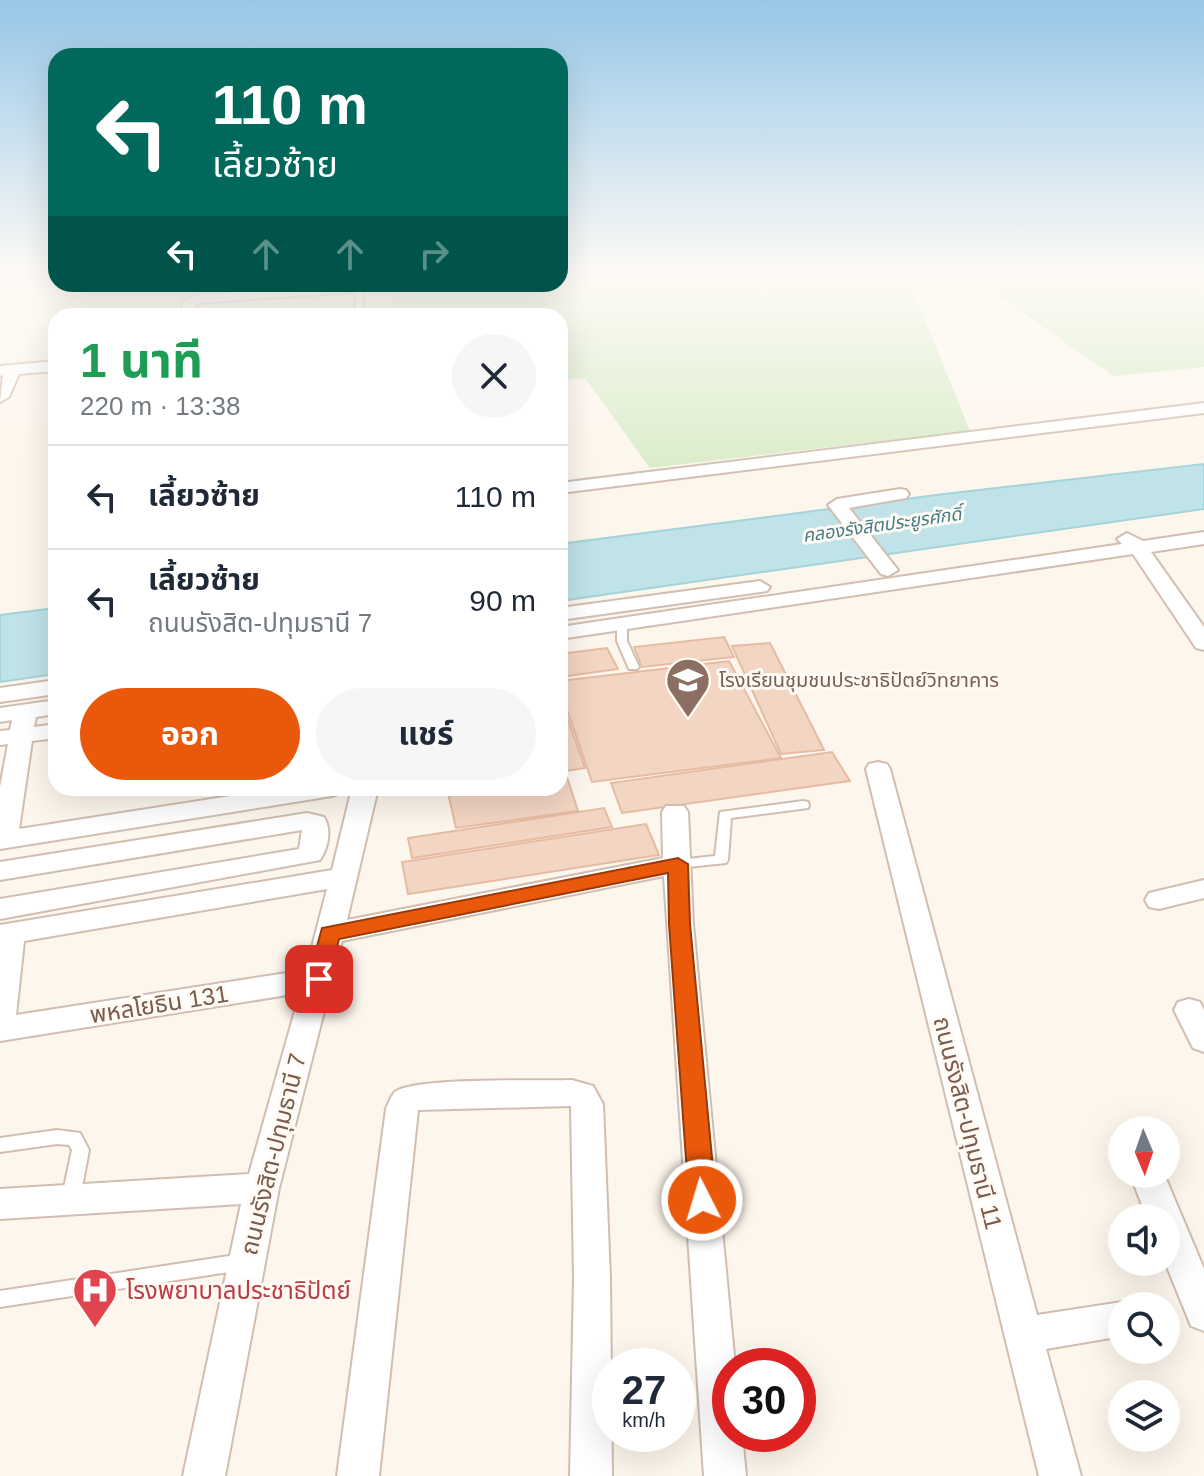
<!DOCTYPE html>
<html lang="th">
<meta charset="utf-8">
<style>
body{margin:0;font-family:Helvetica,"Noto Sans Thai",sans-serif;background:#f6f6f7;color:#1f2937;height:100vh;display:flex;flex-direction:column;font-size:30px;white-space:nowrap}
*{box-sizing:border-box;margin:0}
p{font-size:26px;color:#747a83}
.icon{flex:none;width:44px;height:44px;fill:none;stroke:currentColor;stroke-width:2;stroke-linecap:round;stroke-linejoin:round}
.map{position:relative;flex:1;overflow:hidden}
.drawer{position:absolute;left:48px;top:308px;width:520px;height:488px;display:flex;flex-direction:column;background:#fff;border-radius:24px;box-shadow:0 8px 32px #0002}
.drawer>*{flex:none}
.guide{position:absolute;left:48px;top:48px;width:520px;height:244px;border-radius:24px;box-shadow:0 8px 32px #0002;background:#00695c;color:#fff;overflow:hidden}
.needle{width:52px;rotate:178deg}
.buttons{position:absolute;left:1108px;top:1116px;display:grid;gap:16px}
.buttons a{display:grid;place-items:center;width:72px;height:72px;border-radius:50%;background:#fff;box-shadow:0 8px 32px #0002;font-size:40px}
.speed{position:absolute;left:592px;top:1348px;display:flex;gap:16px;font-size:40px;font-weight:700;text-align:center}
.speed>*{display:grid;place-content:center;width:104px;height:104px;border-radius:50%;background:#fff;box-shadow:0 8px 32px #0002;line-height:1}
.speed small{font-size:20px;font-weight:400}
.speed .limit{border:12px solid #d22;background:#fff;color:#111}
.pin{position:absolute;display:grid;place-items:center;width:68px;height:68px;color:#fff;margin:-34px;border-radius:16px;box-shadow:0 4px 12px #0006}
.me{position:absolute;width:88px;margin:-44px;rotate:355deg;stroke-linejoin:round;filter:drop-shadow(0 0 6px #0008)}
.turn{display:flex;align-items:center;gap:28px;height:168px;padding:0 32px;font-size:36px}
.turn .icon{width:104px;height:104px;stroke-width:2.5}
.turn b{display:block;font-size:56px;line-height:68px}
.lanes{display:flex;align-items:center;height:76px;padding:0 32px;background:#0003;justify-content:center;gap:40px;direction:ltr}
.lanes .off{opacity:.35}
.round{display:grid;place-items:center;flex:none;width:84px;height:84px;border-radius:42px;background:#f6f6f7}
.head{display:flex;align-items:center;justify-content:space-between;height:136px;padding:0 32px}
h1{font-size:48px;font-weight:700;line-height:60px;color:#1e9e55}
.primary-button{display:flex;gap:16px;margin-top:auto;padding:16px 32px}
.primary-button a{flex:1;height:92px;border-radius:48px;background:#ea580c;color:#fff;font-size:32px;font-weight:700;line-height:92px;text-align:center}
.primary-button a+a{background:#f6f6f7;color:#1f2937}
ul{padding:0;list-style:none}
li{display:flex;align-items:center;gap:24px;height:104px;padding:0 32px;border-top:2px solid #e0e1e3}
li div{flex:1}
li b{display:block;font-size:30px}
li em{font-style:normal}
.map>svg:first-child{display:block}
.green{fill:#d8ecc9}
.water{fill:#bfe3e8;stroke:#a5d3da;stroke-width:2}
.building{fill:#f3d5c3;stroke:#e6bba3;stroke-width:2}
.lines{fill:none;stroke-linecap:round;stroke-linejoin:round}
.lane-casing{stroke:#d1beb0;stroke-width:4}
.street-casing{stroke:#d1beb0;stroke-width:4}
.lane{fill:#fff;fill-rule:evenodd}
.street{fill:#fff;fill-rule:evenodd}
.route{fill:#ea580c;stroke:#983908;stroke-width:2}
.labels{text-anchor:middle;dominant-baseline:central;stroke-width:6;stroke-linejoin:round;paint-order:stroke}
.far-water-label{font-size:18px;font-style:italic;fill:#437c86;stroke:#fffaf3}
.education-label{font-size:20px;fill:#785e54;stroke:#fffaf3;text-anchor:start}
.near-street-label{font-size:24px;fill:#7a5c4d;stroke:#fffaf3}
.near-health-label{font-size:24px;fill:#be3a42;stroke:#fffaf3;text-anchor:start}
</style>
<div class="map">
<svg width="1204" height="1476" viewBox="0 0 1204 1476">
<rect width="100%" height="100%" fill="#fdf6ec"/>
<path class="green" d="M560,273h644v94l-91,9 -128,-90 -70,9 55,136 -320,37 -65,-90 -25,2v-64h-163l-8,-32h171z"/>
<g class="water">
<path d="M1204,464v45l-644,92v-57l384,-50z"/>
<path d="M56,608v66l-56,8v-67z"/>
</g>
<g class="building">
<path d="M724,637l10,20 -92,10 -8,-20z"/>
<path d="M770,643l54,107 -43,4 -49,-108z"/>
<path d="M607,648l11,21 -58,8v-23z"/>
<path d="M729,661l52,97 -189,24 -32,-93v-8z"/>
<path d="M560,697l25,71 -25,4z"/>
<path d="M832,752l18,29 -228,32 -11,-30z"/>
<path d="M560,774h6l12,37 -122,17 -9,-39 113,-1z"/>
<path d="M604,808l8,19 -200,31 -4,-20z"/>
<path d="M646,824l13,31 -251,39 -6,-32z"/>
</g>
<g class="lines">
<g class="lane-casing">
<g id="lane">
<path d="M355,284h6l3,32h-8z"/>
<path d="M622,621l5,3v17l12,26 -2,2h-8l-12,-28v-17z"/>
<path d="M803,801l5,1 1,3 -1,3 -77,10 -3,42 -2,3 -48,5 -5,-1 -2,-3 2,-3 5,-1 37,-4 5,-44z"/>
<path d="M57,1130l23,3 9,17 -9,47 -3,5 -6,2 -6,-2 -3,-5 10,-47 -3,-5 -12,-1 -57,8v-14z"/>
<path d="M242,1254l6,2 3,6 -3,6 -6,2 -242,37v-16z"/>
</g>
</g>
<g class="street-casing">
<g id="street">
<path d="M359,284l7,4 -2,3 -166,12 -3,3 -1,10h-14l3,-15 12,-6z"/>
<path d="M56,361v10l-37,3 -10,23 -9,5 3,-27 -3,1v-10z"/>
<path d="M1204,403v10l-644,80v-10z"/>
<path d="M900,489l6,1 3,4 -3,4 -57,10 49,62 -10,6 -7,-2 -53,-69 9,-6z"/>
<path d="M1204,532v12l-53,8 53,75v23l-8,-2 -63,-94 -573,85v-12l562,-83 -5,-5 10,-6 16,8z"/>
<path d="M760,581l10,6 -3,4 -207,29v-12z"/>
<path d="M56,680v14l-56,8v-14z"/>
<path d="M56,700v14l-20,3 -2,10 22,-3v14l-24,3 -13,88 263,-41h63l-4,5 -9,3 -332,53v-62l8,-43 -8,1v-14l10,-1 2,-10 -12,2v-14z"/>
<path d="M878,762l9,2 3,5 147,546 85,-13 12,4h-12v30l-76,13 35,127h-42l-173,-707 3,-5z"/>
<path d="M352,788h26l-31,132 316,-62 -1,-46 4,-6h18l4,6 5,112 42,442h-5v68h12l4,42h-42l-40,-600 -322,65 -63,247 -54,288h-42l58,-272 -241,15v-30l249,-15 51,-181 -300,48v-116l332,-55zM327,889l-21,81 -290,45 8,-74z"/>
<path d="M307,813l17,4c8,13 4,31 -4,43l-320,59v-20l299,-50 3,-19 -302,50v-18z"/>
<path d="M1204,880v18l-45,11 -10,-2 -4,-7 4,-7z"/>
<path d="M1189,999l11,3 4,8v42l-11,-4 -19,-38 4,-8z"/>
<path d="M572,1080l21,6 10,18 7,174 2,198h-42l4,-198 -3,-172 -153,4 -39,366h-42l49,-367c2,-5 5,-13 9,-17 18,-15 147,-11 177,-12z"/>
<path d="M1130,1174h34l40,95v62l-13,-5 -26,-64 1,-44h-19z"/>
</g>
</g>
<use href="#lane" class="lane"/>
<use href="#street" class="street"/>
</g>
<linearGradient id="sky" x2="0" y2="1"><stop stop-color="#97c7e8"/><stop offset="0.57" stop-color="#fefbf6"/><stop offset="1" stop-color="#fefbf6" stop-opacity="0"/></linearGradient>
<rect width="1204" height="480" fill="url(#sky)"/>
<path class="route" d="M678,858l10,6 2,60 26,276 -4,8 -10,4 -9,-4 -4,-8 -20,-276 -1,-51 -329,66 -12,46h-16l-3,-6 14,-51z"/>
<defs>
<g id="school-pin" transform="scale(2.3)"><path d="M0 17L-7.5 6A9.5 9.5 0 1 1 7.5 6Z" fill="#8d6e63" stroke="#fffaf3"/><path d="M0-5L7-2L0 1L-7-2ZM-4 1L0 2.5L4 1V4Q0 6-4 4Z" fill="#fff"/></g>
<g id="hospital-pin" transform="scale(2.3)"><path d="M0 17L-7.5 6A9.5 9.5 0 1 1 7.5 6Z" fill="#e0444e" stroke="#fffaf3"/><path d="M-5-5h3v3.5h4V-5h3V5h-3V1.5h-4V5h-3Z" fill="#fff"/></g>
</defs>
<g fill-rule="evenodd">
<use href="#school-pin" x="688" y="680"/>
<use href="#hospital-pin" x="95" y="1290"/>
</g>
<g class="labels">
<g class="far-water-label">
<text transform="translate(882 525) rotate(-8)">คลองรังสิตประยูรศักดิ์</text>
</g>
<g class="education-label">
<text x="719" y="680">โรงเรียนชุมชนประชาธิปัตย์วิทยาคาร</text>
</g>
<g class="near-street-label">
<text transform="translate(159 1004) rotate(-9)">พหลโยธิน 131</text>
<text transform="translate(968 1123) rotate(76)">ถนนรังสิต-ปทุมธานี 11</text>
<text transform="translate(273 1154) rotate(-76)">ถนนรังสิต-ปทุมธานี 7</text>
</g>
<g class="near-health-label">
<text x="126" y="1290">โรงพยาบาลประชาธิปัตย์</text>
</g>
</g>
</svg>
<div class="buttons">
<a><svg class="needle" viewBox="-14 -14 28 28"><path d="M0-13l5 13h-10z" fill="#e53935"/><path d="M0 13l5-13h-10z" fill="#747a83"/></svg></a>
<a><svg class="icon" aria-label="sound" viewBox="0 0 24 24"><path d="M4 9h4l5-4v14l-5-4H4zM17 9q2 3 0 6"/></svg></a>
<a><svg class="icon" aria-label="search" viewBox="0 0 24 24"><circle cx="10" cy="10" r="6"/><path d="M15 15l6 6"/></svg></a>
<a><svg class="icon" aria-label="layers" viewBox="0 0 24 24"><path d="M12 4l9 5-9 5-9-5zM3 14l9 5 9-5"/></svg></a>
</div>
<div class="speed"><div>27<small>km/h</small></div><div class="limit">30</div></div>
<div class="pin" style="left:319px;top:979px;background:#d93025"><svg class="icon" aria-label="arrive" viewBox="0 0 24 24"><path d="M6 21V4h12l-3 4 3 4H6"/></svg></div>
<svg class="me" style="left:702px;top:1200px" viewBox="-20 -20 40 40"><circle r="17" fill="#ea580c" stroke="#fff" stroke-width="3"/><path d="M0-11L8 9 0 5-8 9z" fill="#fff"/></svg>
<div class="guide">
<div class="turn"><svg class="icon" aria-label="left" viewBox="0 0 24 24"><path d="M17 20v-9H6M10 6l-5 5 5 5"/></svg><div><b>110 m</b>เลี้ยวซ้าย</div></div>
<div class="lanes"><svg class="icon" aria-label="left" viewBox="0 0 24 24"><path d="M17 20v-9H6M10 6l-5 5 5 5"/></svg><svg class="icon off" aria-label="ahead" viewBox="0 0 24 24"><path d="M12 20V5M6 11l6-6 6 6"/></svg><svg class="icon off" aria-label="ahead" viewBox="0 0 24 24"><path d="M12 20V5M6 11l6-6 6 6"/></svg><svg class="icon off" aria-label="right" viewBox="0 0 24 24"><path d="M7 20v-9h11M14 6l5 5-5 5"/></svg></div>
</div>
<section class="drawer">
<div class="head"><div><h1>1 นาที</h1><p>220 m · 13:38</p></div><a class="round"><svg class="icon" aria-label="close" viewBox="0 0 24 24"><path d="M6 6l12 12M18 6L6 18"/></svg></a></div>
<ul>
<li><svg class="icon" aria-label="left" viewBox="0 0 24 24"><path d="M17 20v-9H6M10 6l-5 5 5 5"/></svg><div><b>เลี้ยวซ้าย</b></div><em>110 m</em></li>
<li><svg class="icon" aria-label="left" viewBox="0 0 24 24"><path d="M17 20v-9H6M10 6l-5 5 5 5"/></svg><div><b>เลี้ยวซ้าย</b><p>ถนนรังสิต-ปทุมธานี 7</p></div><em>90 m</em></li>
</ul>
<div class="primary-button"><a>ออก</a><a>แชร์</a></div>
</section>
</div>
